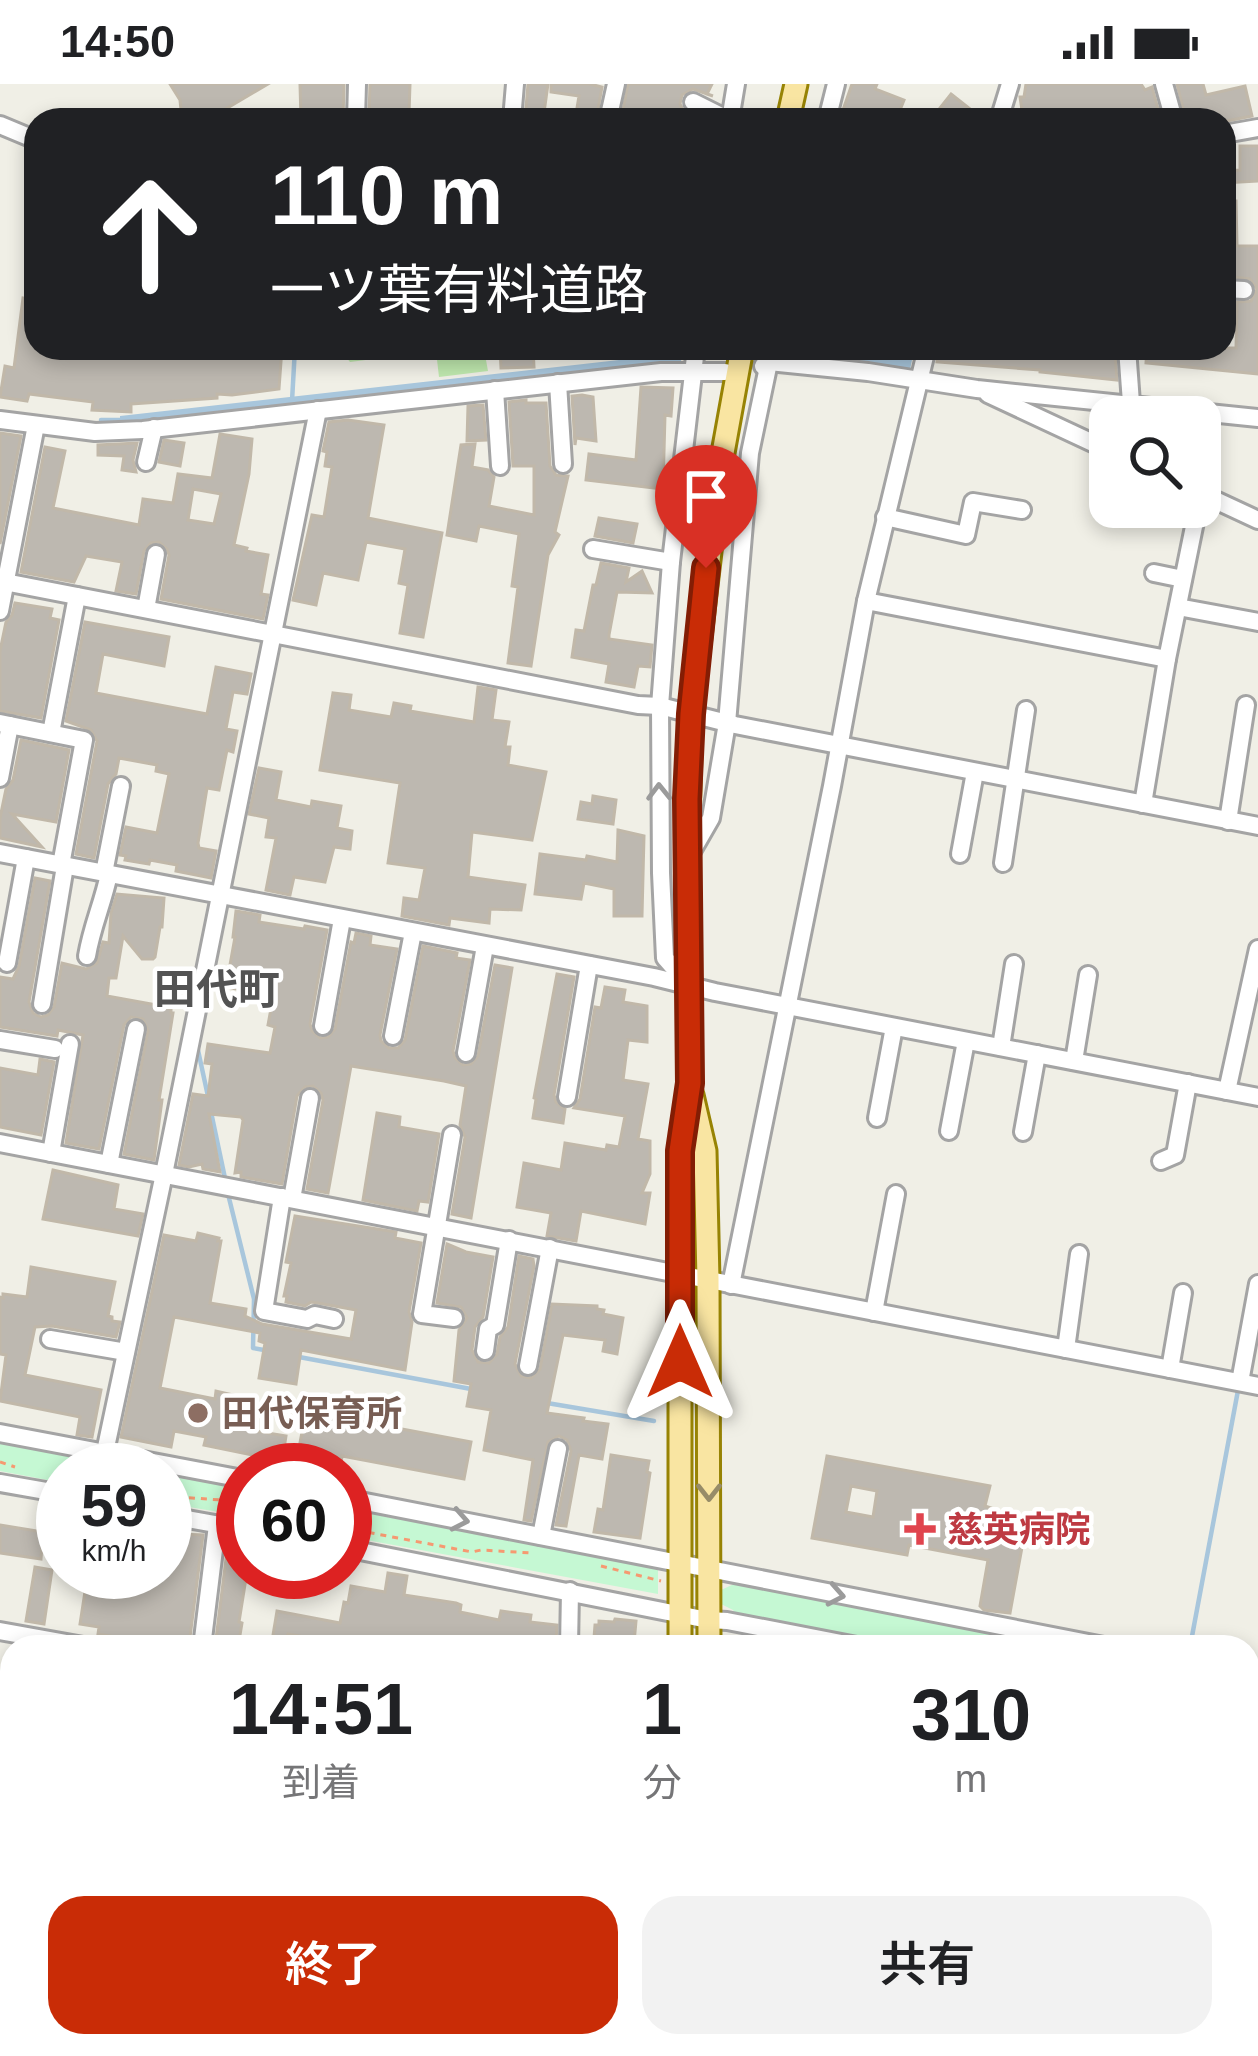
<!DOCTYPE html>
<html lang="ja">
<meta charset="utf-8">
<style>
body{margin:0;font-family:Arial,"Noto Sans JP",sans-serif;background:#f2f2f2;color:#202124;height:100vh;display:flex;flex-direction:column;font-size:45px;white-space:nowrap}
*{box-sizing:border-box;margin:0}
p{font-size:39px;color:#757577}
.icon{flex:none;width:66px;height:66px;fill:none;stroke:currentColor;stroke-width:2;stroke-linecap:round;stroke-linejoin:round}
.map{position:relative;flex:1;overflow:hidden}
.side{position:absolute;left:0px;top:1551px;width:1260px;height:423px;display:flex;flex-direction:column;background:#fff;border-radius:36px 36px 0 0;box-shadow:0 6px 18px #0003}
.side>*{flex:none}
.banner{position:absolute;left:24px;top:24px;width:1212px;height:252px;border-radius:36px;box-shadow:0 6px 18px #0003;background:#202124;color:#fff;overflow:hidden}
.tools{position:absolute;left:1089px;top:312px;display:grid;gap:24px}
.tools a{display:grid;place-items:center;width:132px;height:132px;border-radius:24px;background:#fff;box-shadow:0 6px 18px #0003;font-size:60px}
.speed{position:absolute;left:36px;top:1359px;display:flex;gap:24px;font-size:60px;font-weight:700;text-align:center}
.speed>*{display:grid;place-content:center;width:156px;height:156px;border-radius:50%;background:#fff;box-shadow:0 6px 18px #0003;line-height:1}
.speed small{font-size:30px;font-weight:400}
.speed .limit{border:18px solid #d22;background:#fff;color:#111}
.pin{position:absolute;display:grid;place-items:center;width:102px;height:102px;color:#fff;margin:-123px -51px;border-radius:50% 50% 50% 0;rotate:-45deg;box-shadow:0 0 12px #0007}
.pin .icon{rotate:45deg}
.me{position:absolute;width:132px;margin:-66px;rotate:0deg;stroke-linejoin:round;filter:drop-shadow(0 0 9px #0008)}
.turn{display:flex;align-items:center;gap:42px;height:252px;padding:0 48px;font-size:54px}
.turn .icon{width:156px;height:156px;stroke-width:2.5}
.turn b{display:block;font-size:84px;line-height:102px}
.eta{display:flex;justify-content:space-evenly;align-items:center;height:204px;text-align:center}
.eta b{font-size:72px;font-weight:600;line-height:84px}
.button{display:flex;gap:24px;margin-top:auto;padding:24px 48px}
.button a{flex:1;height:138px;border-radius:36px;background:#c92c06;color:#fff;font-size:48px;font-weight:600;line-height:138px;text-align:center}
.button a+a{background:#f2f2f2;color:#202124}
.status{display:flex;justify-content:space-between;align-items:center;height:84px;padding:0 60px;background:#fff;direction:ltr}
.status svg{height:33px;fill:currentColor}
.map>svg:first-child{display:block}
.grass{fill:#bfe8ae}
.park{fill:#c5f8d3}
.water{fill:#a8c6dc}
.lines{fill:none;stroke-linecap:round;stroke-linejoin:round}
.stream{stroke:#a8c6dc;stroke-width:4.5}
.building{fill:#bdb8b0;stroke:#c1b8a9;stroke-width:3;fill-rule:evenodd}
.minor-casing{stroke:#a4a4a4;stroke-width:22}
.major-casing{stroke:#978304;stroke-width:27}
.path{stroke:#f69971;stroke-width:3;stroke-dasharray:6 6;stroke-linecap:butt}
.minor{stroke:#fff;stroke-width:16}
.major{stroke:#f9e5a2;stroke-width:21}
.oneway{stroke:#9b9b9b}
.oneway2{stroke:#978c68}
.route-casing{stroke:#831d04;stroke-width:30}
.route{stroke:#c92c06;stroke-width:21}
.education-dot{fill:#8d6e63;stroke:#fff;stroke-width:4.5}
.health-dot{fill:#e0444e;stroke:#fff;stroke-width:4.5}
.labels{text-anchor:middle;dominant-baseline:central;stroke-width:9;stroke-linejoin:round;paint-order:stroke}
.education-label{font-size:36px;font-weight:bold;fill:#785e54;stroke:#fff;text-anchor:start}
.health-label{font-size:36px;font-weight:bold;fill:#be3a42;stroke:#fff;text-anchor:start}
.quarter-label{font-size:42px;font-weight:bold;fill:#535353;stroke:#fff}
</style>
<div class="status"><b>14:50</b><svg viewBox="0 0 49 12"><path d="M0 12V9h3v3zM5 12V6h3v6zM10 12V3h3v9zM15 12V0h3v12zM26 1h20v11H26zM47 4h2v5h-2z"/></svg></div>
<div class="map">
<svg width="1258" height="1972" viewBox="0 0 1258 1972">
<rect width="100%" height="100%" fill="#f0efe6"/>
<path class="grass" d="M347,264l137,1 4,22 -49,6 -3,-26 -86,11 -4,-5z"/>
<g class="park">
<path d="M0,1357l149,29h-86v13l-63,-12z"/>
<path d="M165,1389l78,16v27l-78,-13z"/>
<path d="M345,1425l313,59v26l-313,-58z"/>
<path d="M734,1500l335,63h-164l-168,-31 -4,-6 -12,-6v-14z"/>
</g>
<g class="water">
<path d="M784,264h7l121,12 -2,10 -128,-13z"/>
<path d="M681,269v9l-561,63v-9z"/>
</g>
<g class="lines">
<g class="stream">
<path d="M292,317l3,-53"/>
<path d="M101,336h24"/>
<path d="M196,957l13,60"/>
<path d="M211,1028l15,71"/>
<path d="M228,1110l26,105 -1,49 11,2"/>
<path d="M299,1273l172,32"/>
<path d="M547,1319l107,18"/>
<path d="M1190,1563l49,-262"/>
</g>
</g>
<g class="building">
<path d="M170,0h98l-61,36h-25l-2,-20z"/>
<path d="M300,0h44l-1,36h-42z"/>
<path d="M370,0h40l-1,30h-40z"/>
<path d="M528,0h20l-5,36h-18z"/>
<path d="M551,0h39l12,3 -6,33h-21l4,-24 -28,-4z"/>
<path d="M628,0h84l-5,10 6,2 -20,-7 -11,6 -2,9 3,6 17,10h-45l-18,-4 -1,4h-15z"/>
<path d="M852,0h25l-2,5 29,11 -8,20h-28l-25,-10z"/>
<path d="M1026,0h115l4,6 7,-3 9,33h-87l-4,-10 -47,7 -3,-20h4z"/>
<path d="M1177,0h26l3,11 39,-9 7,30 -25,5 -41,-1z"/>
<path d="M951,10l33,26h-40l-8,-7z"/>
<path d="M1240,62h18v35l-34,2v-12l16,-1z"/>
<path d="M1224,117h12l1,45h21v128l-112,-11 1,-15h89l1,-46 14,-1 6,-12 -7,-10 -26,-3z"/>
<path d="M23,214l13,2v48h246l-3,41 -47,6 -15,-1v4l-86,6v8l-39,-2 1,-8 -64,-8 -2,7 -27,-4 5,-31 9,2z"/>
<path d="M500,264h33l1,19 -33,1z"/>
<path d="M939,264h98l1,4 27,2 7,1 1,-4 42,2 2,27 -77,-8v-2l-103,-8z"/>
<path d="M641,303l32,1 -2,28 -6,-1 -2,74 -77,-9 3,-26 47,6z"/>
<path d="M582,311l11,2 3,44 -20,-3 -1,7 -3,-49z"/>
<path d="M526,316v3h20l4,63 6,9 12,1 -13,56 4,3 -11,20 -17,111 -23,-3 10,-76 -6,-1 7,-52 -40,-8 -3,15 -29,-6 14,-90 14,-1 -3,23 16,3 6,7 -5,29 45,9v-49h-21l-4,-64z"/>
<path d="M483,321l3,35 -19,1 1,-35z"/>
<path d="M348,336l36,5 -16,93 74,15 -19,104 -23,-4 8,-48 -9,-2 6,-34 -39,-7 -8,38 -35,-7 -7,32 -23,-5 19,-85 12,2 8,-50 -7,-1 2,-14 -4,-1 6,-29z"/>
<path d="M0,349l21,3 -21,108z"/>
<path d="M220,350l32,5 -3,35 -15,71 13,3 -1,3 22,4 -7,39 7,1 -5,24 -102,-20 8,-44 -2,-6 -8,-7 -8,1 -7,8 -8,43 -20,-3 6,-29 -36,-6 -12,26 -53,-10 24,-125 20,4 -12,57 86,17 4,-26 30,4 5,-29 34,4zM193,405l28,5 -7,30 -26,-4z"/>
<path d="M164,356l20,3 -4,23 -21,-4z"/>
<path d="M137,359l-4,17 3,12 -14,-2 2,-14 -26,-1v-10z"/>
<path d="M599,434l38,6 -4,19 -38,-7z"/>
<path d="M601,479l28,5 -3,14 16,-11 10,22 -35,-1 -8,43v4l43,6 -2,22 -12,-1 -4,21 -28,-5 3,-18 -37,-7 4,-27 8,1 9,-46h3z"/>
<path d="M15,519l37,6 -2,9 9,2 -18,98 -41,-7v-60l6,-29 6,-7z"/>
<path d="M85,538l84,15 -5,29 -61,-12 -7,39 111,21 9,-47 35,7 -4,20 -14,-2 -7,37 11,2 -4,21 -6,-2 -8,40 -12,-2 -9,55 1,5 17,3 -5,27 -35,-7 1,-6 -27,-5 -1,4 -24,-4 1,-4 -6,-1 6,-28 31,6 12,-59 -13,-3 1,-6 -38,-7 -3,16 -8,10 -14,74 -18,-4 21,-113 -6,-11 -25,-9z"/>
<path d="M478,603l18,3 -4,30 17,2 -4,25h5l-2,18 38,7 -14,68 -60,-8 -4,45 57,8 -4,25 -31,-1 -1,14 -39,-5 -1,7 -47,-9 2,-18 15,2 6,-32 -37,-5 12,-80 -80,-13 13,-77 18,2 -2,15 42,7 3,-14 17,3 -1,5 64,11z"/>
<path d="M21,656l48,10 -13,72 -44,-8 30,33 -42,-9v-20l6,-29 7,-9z"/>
<path d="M259,684l22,4 -5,28 35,7 1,-6 29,5 -4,22 15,3 -2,18 -16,-2 -9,35 -31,-5 -4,18 -24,-5 10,-52 -10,-1 3,-19 -20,-4z"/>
<path d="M593,712l23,4 -3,24 -35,-5 3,-17 11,2z"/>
<path d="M618,746l26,6 -2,80h-28v-27l-30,-6 -3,16 -46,-5 5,-40 46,6 1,-4 30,6z"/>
<path d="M35,794l15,3 -21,121 4,11 8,4 7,-2 6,-8 8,-44 24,6 11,-6 6,-21 6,1 2,-30 6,-19 47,4 -2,29h-2l-5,30 -2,2h-11l-19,-23 -7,42h-7l-2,18 55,10 9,3v4h2l-14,87h3l-8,60 -30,-6 24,-123 -5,-12 -12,-2 -7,8 -25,124 -33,-6 17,-108 -25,-5 -1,6 -57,-9v-50l13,2 6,-13z"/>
<path d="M236,827l24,4 -1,7 45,7 1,-3 22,4 -17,94 2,7 8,7 8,-1 7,-8 16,-87 3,1 2,-10 15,3 -1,9 27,4 -17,86 1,6 8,7h9l7,-8 18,-94 34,7 -1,5 14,2 -17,91 2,7 8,7 8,-1 7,-8 17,-91 17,3 -41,250 -19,-4 13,-77 -5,-12 6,-39 -22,-5 -93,-15 -23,127 -21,-4 16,-89 -2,-7 -8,-7 -8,1 -8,9 -15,88 -41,-7v-5l-6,1 8,-53 -2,-3 -32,-3 11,58 -17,-3 -1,-5 -13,3 -10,-2 14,-71 15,2 4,-32 -7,-1 3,-19 62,9 5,-26 -7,-2 4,-22 -16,-3 1,-7 -31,-6 9,-50h-2z"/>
<path d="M557,890l17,3 -20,118 2,7 9,7 -2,14 -30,-5 3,-19 -2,-1z"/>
<path d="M605,903l20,3 -2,12 24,4v36l-19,-2 -5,40 25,4 -10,55 12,2v33l-8,19h8l-5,31 -64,-13 -5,30 -29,-5 4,-23 -34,-6 7,-44 37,7 4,-27 41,7 1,-5 12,2 6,-31 -51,-8 6,-9 15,-92 6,1z"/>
<path d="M40,975l14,3 -13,73 -41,-8v-59l38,7z"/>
<path d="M377,1029l23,4 -1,10 40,7 -11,68 -9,-1 -2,10 -54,-11z"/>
<path d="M53,1086l65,15 -4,24 29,5 -5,22 -95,-17z"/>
<path d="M295,1132l101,16 -1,6 26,5 -12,69 3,10 -7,48 -104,-20 -5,34 -37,-6 6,-35 -6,-2 1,-8 -86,-16 -14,71 55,11 1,-8 21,5 -6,31 55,9 -4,25 -78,-16 2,-8 -32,-6 -3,16 -50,-10 43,-202 32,6 2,-8 21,5 -1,3h3l-11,62 36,6 -1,7 17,8 89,15 5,-29 -38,-7 -7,-1 -6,4 -19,-4 1,-6h-3l7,-33 -5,-1z"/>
<path d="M447,1160l19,8 27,5 -10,60 -8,10 -3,23 6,12 11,1 8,-9 3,-17 8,-10 11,-71 14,3 1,7 -19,98 6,12 10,2 9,-9 12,-65 45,2v3l7,1 -1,4 20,4 -6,36 -14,-3 2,-11 -42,-5 -16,78 37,5 -1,3 25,3 -6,35 -23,-4 -13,71 -10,-1 15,-74 -4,-11 -8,-4 -11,6 -17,79 -7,-1 9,-60 -49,-10 7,-40 -24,-4 4,-22 -17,-3 5,-51 8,-12 -6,-11 -24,-4z"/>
<path d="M31,1183l84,15 -7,34 4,1v4l8,1 -4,15 -64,-11 -17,1 -10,48 76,15 -9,47 -15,-2 3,-18 -80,-16 6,-46 -6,-1v-57l3,1v-4l24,3z"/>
<path d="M306,1327l165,31 -7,37 -122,-23 -2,14h-19l3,-17 -25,-5z"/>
<path d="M611,1371l38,6 -2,11 3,1 -10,65 -46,-6 4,-23 5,1z"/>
<path d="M827,1372l163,30 -5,20 12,4 5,5 25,5 -17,93 -26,-3 -4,-4 8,-46 -79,-15 -2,10 -95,-17zM851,1402l26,5 -4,26 -27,-5z"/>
<path d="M0,1441l43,7 -2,27 -41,-6z"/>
<path d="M179,1450l24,1 -14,110 -47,-8 -1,8 -15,-2 1,-4 -29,-5 1,-7 -19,-3 8,-52h77v-19l12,2z"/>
<path d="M227,1467l16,2v19h4l-8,50 3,1 -4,24h-23z"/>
<path d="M35,1483l17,3 -8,54 -18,-3z"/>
<path d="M388,1489l19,3 -3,19 52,8 5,2 -1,7 39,8 2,-9 30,4 -1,7 27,3 -1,17h-9v5h-38l-45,-8 -1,8 -66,-10 -1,6 -11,-2 -1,6h-24l-72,-13 -4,13h-13l6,-36 63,12 4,-21 4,1 3,-17 34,6z"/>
<path d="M615,1535l21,2 -2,22 -40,-5 1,-13h4v-4l15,1z"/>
</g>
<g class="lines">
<g class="minor-casing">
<g id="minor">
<path d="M1164,0l10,36"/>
<path d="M693,18l36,18"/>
<path d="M356,36l1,-36"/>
<path d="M512,36l3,-36"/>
<path d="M608,36l8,-36"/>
<path d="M730,36l6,-36"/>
<path d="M827,36l9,-36"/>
<path d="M999,36l11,-36"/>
<path d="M0,41l36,15"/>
<path d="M1224,50l34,-6"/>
<path d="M1224,205l20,1"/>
<path d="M1127,264l4,55"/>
<path d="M763,282l6,-4 99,10 109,17 281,29"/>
<path d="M558,299l5,81"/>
<path d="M495,306l5,76"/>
<path d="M988,310l122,57"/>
<path d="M0,336l95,12 48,-2 518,-58h64"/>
<path d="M146,378l8,-34"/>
<path d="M1200,409l58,27"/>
<path d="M885,433l81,18 7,-33 49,8"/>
<path d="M593,465l78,13"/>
<path d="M1154,489l29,6"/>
<path d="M0,497l638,124 22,1 75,19 523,101"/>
<path d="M866,517l301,58"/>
<path d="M1178,523l80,15"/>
<path d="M146,525l10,-55"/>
<path d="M0,527l36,-186"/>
<path d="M0,639l84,17 -23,125"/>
<path d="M51,649l26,-137"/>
<path d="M0,694l10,-53"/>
<path d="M1143,720l24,-145 31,-152"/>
<path d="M1228,737l18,-116"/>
<path d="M0,769l654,124 61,15 543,105"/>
<path d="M960,770l15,-82"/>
<path d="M688,774l23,-40 16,-95 23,-270 22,-105"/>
<path d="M1003,779l23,-153"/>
<path d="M104,789l17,-87"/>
<path d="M87,872c5,-30 16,-53 22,-82"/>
<path d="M7,879l19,-105"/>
<path d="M687,899l-22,-25 -4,-85 -1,-167 11,-144 25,-214"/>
<path d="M42,920l23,-138"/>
<path d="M323,942l19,-107"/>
<path d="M393,952l20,-104"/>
<path d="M0,956l55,9"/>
<path d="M1001,963l13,-83"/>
<path d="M466,969l19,-107"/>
<path d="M1074,977l14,-86"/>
<path d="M1227,1007l31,-142"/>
<path d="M567,1013l22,-132"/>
<path d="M877,1034l17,-91"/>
<path d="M949,1047l17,-90"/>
<path d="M1023,1048l14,-78"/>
<path d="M452,1051l-30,179 32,4"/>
<path d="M0,1059l1258,243"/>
<path d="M51,1069l19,-109"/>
<path d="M1161,1077l14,-6 13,-72"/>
<path d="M109,1080l27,-135"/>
<path d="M282,1113l-18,114 43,8 8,-4 19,4"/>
<path d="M292,1115l18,-101"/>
<path d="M731,1201l101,-499 34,-185 61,-253"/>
<path d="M874,1228l22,-118"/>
<path d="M50,1255l76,13"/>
<path d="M1066,1265l13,-95"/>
<path d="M485,1267l3,-22 7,-4 14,-85"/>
<path d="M528,1282l22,-118"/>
<path d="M1170,1285l13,-76"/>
<path d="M1240,1298l18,-98"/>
<path d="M0,1349l243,46"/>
<path d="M105,1368l59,-278 154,-764"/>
<path d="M0,1399l63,11"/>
<path d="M63,1413l-8,42 8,11"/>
<path d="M345,1414l764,149"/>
<path d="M165,1431l78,14"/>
<path d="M541,1452l17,-87"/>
<path d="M345,1464l363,72 19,1 135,26"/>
<path d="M0,1547l89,16"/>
<path d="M202,1563l15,-122"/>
<path d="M569,1563l1,-56"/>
<path d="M1248,1590l10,2"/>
<path d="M1248,1635l10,2"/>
<path d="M0,1695l12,2"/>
<path d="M1248,1804l10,1"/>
<path d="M0,1845l12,2"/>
<path d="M151,1972l1,-10"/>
<path d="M561,1972v-10"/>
<path d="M900,1972v-10"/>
</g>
</g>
<g class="major-casing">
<g id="major">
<path d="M788,36l8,-36"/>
<path d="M692,1011l13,56 3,128 1,368"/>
<path d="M680,1563v-496l10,-68 -3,-223 4,-146 28,-239 23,-127"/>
<path d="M680,1962v10"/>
<path d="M714,1972v-10"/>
</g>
</g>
<g class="path">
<path d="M0,1378l15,5"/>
<path d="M165,1412l56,4 22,4"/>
<path d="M345,1433l20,4"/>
<path d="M345,1444l127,24 9,-2 51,3"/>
<path d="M601,1482l60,15"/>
</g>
<use href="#minor" class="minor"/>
<use href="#major" class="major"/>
</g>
<defs><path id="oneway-chevron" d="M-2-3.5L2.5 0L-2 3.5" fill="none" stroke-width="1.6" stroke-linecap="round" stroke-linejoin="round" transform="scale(3)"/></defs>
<g class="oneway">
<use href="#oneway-chevron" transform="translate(659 708) rotate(-91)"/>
<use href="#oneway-chevron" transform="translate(460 1436) rotate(11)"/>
<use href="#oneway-chevron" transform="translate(836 1511) rotate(11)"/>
</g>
<use class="oneway2" href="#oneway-chevron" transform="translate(709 1408) rotate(90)"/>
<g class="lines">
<g class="route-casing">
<path id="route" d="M680,1278v-211l10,-68 -3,-284 4,-85 15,-146"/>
</g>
<use href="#route" class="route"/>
</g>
<circle class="education-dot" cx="198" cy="1329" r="12"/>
<path class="health-dot" d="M914 1427h12v12h12v12h-12v12h-12v-12h-12v-12h12z"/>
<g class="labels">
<g class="education-label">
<text x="222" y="1329">田代保育所</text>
</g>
<g class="health-label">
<text x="947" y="1445">慈英病院</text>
</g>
<g class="quarter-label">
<text x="217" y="905">田代町</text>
</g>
</g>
</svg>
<div class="tools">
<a><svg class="icon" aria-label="search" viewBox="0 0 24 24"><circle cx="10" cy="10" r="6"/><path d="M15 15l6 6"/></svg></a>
</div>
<div class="speed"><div>59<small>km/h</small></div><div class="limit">60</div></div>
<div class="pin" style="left:706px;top:484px;background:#d93025"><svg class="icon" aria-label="arrive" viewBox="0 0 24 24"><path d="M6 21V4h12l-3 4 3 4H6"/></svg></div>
<svg class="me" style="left:680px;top:1278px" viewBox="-20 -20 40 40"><path d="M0-17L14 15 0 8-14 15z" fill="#c92c06" stroke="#fff" stroke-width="4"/></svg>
<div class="banner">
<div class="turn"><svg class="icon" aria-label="ahead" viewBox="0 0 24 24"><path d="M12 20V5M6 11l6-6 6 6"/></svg><div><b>110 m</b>一ツ葉有料道路</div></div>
</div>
<section class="side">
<div class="eta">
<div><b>14:51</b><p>到着</p></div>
<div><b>1</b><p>分</p></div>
<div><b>310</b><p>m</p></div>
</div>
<div class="button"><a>終了</a><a>共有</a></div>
</section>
</div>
